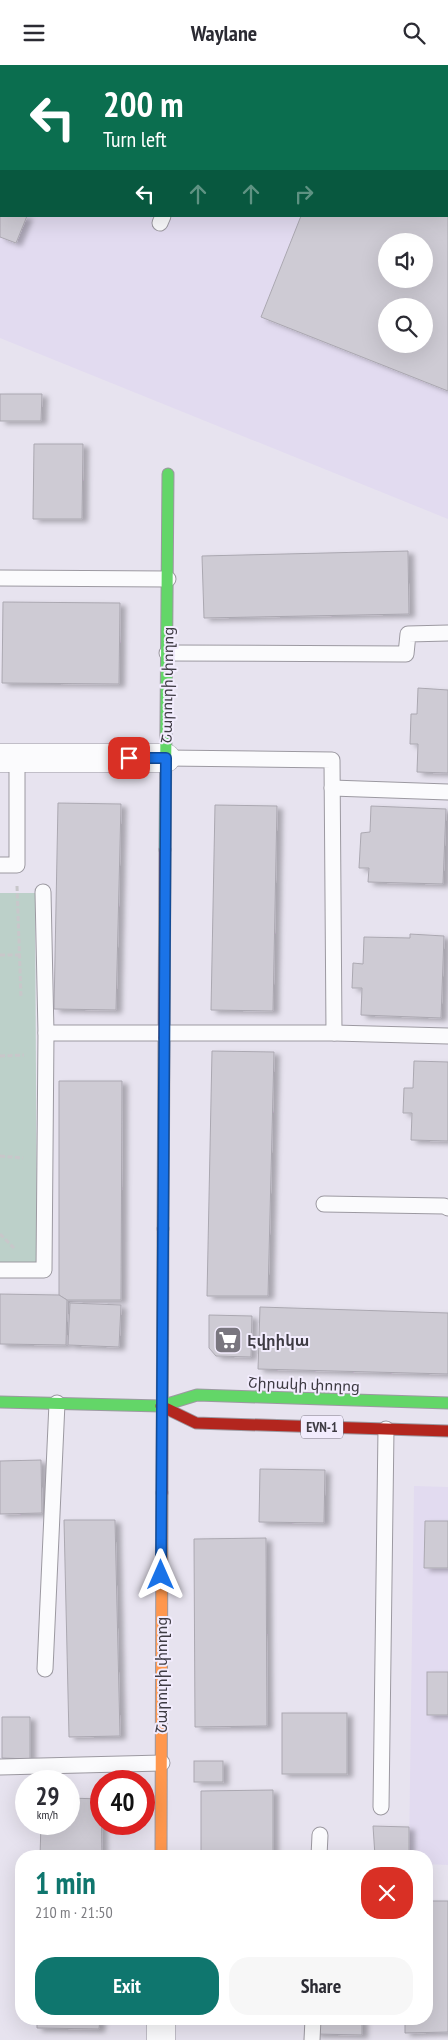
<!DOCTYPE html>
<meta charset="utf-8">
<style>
body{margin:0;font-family:"PT Sans Narrow","Noto Sans Armenian",sans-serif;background:#f7f7f7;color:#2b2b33;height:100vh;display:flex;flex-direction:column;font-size:19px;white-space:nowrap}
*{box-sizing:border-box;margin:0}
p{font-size:16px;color:#7c7c81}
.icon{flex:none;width:28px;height:28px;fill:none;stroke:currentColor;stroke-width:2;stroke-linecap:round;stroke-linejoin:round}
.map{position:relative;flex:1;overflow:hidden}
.drawer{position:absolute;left:15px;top:1785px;width:418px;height:175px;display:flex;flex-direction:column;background:#fff;border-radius:20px;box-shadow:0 5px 20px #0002}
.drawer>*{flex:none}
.banner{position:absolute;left:0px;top:0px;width:449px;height:152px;box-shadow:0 5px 20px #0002;background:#0b6e4f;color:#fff;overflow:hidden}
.buttons{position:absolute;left:378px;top:168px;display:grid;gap:10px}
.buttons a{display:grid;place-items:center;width:55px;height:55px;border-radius:50%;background:#fff;box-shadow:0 5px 20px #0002;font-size:25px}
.speed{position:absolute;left:15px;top:1705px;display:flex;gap:10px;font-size:25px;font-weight:700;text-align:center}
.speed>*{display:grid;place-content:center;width:65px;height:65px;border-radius:50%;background:#fff;box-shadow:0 5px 20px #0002;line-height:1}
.speed small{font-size:12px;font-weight:400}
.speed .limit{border:8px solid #d22;background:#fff;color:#111}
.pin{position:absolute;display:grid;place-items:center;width:42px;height:42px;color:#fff;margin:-21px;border-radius:10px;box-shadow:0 2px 8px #0006}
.me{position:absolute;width:55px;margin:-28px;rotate:0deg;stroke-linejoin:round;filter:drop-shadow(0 0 4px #0008)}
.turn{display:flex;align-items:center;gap:18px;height:105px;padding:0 20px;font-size:22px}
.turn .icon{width:65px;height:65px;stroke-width:2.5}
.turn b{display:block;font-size:35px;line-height:42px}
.lanes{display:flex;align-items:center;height:48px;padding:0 20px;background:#0003;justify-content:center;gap:25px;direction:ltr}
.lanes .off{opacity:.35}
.round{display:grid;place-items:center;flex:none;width:52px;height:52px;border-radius:20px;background:#f7f7f7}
.summary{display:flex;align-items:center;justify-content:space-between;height:85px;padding:0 20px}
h1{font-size:30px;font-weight:700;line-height:38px;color:#0f766e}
.primary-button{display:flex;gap:10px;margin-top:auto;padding:10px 20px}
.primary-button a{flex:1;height:58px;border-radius:20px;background:#0f766e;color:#fff;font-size:20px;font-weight:700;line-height:58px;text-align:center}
.primary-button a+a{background:#f7f7f7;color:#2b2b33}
header{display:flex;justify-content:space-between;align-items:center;height:65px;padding:0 20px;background:#fff;font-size:22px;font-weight:700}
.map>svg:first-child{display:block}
.built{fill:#e2dbf0;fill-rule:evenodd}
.green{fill:#bcd0c9}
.building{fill:#cecbd4;stroke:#aba8b1;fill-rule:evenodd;filter:url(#shadow)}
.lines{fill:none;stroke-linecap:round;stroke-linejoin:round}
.lane-casing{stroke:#9c99a1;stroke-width:17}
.street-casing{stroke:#9c99a1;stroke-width:29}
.fast-casing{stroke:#9c99a1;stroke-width:13}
.slow-casing{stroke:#9c99a1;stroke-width:13}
.jam-casing{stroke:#9c99a1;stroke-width:13}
.path{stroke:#c8c7ca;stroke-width:3;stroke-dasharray:5 2.5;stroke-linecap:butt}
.lane{stroke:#fbfbfd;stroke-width:15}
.street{stroke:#fbfbfd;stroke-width:28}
.fast{stroke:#63d668;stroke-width:11}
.slow{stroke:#ff974d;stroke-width:11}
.jam{stroke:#b3261e;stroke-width:11}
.route-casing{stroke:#114b97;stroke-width:12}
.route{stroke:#1a73e8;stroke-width:9}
.labels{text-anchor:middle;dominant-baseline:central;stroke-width:4;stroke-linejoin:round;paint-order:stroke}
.shield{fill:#f2ecfd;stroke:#74707b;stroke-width:1}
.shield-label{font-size:14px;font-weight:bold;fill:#3e3b43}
.street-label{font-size:15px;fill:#3e3b43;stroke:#f2ecfd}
.poi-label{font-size:15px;font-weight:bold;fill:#3e3b43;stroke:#f2ecfd;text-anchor:start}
</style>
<header><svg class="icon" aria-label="menu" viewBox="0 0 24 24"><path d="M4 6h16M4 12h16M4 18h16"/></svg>Waylane<svg class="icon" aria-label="search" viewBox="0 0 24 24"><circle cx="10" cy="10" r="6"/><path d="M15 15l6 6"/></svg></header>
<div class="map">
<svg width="448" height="1975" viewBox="0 0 448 1975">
<defs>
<filter id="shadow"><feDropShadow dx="5.5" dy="3" stdDeviation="2.5" flood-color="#0004"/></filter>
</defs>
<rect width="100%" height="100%" fill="#e7e3ef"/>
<g class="built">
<path d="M0,0h448v454l-448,-181zM1,1h447v150h-447zM386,176h38v38h-38zM386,241h38v38h-38z"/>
<path d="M414,1421l34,1v378l-22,-1v-8h-17z"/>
</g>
<path class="green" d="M0,828h35l2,372h-37z"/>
<g class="building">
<path d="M0,0h88l-87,1v150h26l-11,27 -16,-6z"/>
<path d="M361,0h87v326l-187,-74 40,-101h147v-150zM386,176h38v38h-38zM386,241h38v38h-38z"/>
<path d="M0,329h42l-1,27h-41z"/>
<path d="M34,379h49l-1,75h-49z"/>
<path d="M408,486l1,63 -205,4 -2,-62z"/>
<path d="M3,537l117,1 -1,81 -117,-1z"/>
<path d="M418,623l30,2v83l-31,-1 1,-28h-8l1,-30h6z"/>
<path d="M58,738l63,1 -5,206 -62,-1z"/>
<path d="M215,740l62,1 -4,205 -62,-1z"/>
<path d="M371,741l75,3 -3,75 -75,-2 1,-14h-10l2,-35 9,-1z"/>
<path d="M410,869l34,2 -3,82 -80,-3 1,-27h-10l1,-25 10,1 1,-27 46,1z"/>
<path d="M212,986l62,1 -6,244h-61z"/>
<path d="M414,996l34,1v79l-37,-1 1,-27h-9l1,-25h9z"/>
<path d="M59,1016h63l-1,219h-54l-8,-5z"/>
<path d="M0,1229l59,1 8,5 -1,45 -66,-1z"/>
<path d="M70,1238l51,2 -2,42 -51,-2z"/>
<path d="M260,1242l188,6v61l-190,-5z"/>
<path d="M209,1250l43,1 -1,41 -35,-1 -7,-8z"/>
<path d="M41,1395l1,53 -42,1v-53z"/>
<path d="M260,1404l65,1 -1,53 -65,-1z"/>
<path d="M64,1455h51l5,216 -51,1z"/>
<path d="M425,1456h23v47h-24z"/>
<path d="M266,1473l1,188 -72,1 -1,-188z"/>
<rect x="427" y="1607" width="21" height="43"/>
<rect x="282" y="1648" width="65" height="61"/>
<path d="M2,1652h28v42l-28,-1z"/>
<rect x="194" y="1696" width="29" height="21"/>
<path d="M273,1725v66h-72v-65z"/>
<path d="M69,1733l32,1 1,57h-62l1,-32h28z"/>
<path d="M373,1761l36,1v29h-34z"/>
<path d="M426,1836h22v131l-43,1v-14h21v-36h5v-41h-5z"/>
<path d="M37,1954h63l-1,10 -62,-1z"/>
<path d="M315,1954h47v16l-48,-1z"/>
</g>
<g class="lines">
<g class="lane-casing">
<g id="lane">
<path d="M224,1v-1"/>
<path d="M160,158l3,-7"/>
<path d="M0,513l168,1"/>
<path d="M167,588l239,1 2,-20 40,-1"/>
<path d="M166,693l166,2 2,273"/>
<path d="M332,723l116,4"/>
<path d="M0,800h17v-107"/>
<path d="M46,968h288l114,3"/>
<path d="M324,1139l120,2 4,2"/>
<path d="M0,1205h44l2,-237 -3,-141"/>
<path d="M45,1604l12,-266"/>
<path d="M0,1702l162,-4"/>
<path d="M381,1742l5,-378"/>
<path d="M319,1791l1,-21"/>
<path d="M312,1975l1,-21"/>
</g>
</g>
<g class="street-casing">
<g id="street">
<path d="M0,693h166"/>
<path d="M161,1975v-21"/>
</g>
</g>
<g class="fast-casing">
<g id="fast">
<path d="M165,785l3,-376"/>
<path d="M0,1337l161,4 36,-11 251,8"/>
</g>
</g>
<g class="slow-casing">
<g id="slow">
<path d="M163,1164l1,-191"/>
<path d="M161,1791l1,-363"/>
</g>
</g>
<g class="jam-casing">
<g id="jam">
<path d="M164,973l1,-188"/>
<path d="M161,1341l35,17 252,8"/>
<path d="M162,1428l1,-264"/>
</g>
</g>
<g class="path">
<path d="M17,821l4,111"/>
<path d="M0,890h20"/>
<path d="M0,991l24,-1"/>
<path d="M0,1091l23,2"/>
<path d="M0,1169l14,14"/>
</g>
<use href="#lane" class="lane"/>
<use href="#street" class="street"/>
<use href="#fast" class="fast"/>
<use href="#slow" class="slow"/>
<use href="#jam" class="jam"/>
</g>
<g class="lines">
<g class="route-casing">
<path id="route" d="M129,693h37l-5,817"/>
</g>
<use href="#route" class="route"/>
</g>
<defs>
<g id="supermarket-square" transform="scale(1.4375)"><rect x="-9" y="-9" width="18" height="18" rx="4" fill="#79767f" stroke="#f2ecfd"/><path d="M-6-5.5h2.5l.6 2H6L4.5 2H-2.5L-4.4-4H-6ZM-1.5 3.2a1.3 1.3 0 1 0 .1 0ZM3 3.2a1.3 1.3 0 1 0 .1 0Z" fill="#fff"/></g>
</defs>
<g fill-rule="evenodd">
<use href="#supermarket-square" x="228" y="1275"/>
</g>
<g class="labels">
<rect class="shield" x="301" y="1350.5" width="42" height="23" rx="4"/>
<g class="shield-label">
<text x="322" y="1362">EVN-1</text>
</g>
<g class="street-label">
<text transform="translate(167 620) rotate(-89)">Շարուրի փողոց</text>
<text transform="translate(304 1319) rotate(2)">Շիրակի փողոց</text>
<text transform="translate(161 1610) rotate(-90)">Շարուրի փողոց</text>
</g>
<g class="poi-label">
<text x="247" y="1275">Էվրիկա</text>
</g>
</g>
</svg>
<div class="buttons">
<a><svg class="icon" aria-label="sound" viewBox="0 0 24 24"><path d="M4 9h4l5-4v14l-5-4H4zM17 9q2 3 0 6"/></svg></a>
<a><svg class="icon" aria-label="search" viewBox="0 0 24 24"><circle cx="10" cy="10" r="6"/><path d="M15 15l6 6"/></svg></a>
</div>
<div class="speed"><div>29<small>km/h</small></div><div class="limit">40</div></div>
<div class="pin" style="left:129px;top:693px;background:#d93025"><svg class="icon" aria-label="arrive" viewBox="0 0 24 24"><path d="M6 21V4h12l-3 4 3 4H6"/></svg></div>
<svg class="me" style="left:161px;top:1510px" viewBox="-20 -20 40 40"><path d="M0-17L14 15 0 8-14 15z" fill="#1a73e8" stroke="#fff" stroke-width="4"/></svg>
<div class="banner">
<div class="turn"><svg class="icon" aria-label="left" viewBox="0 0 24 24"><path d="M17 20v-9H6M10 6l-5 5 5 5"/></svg><div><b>200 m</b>Turn left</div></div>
<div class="lanes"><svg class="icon" aria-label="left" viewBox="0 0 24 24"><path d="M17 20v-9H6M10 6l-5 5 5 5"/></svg><svg class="icon off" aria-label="ahead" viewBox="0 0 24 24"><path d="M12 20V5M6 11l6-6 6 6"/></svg><svg class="icon off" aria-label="ahead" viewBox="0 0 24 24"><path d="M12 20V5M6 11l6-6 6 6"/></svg><svg class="icon off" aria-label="right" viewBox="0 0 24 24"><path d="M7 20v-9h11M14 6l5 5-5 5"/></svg></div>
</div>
<section class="drawer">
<div class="summary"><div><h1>1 min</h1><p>210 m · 21:50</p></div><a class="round" style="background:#d93025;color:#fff"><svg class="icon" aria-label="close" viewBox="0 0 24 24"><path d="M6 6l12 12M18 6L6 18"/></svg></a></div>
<div class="primary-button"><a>Exit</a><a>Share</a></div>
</section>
</div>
